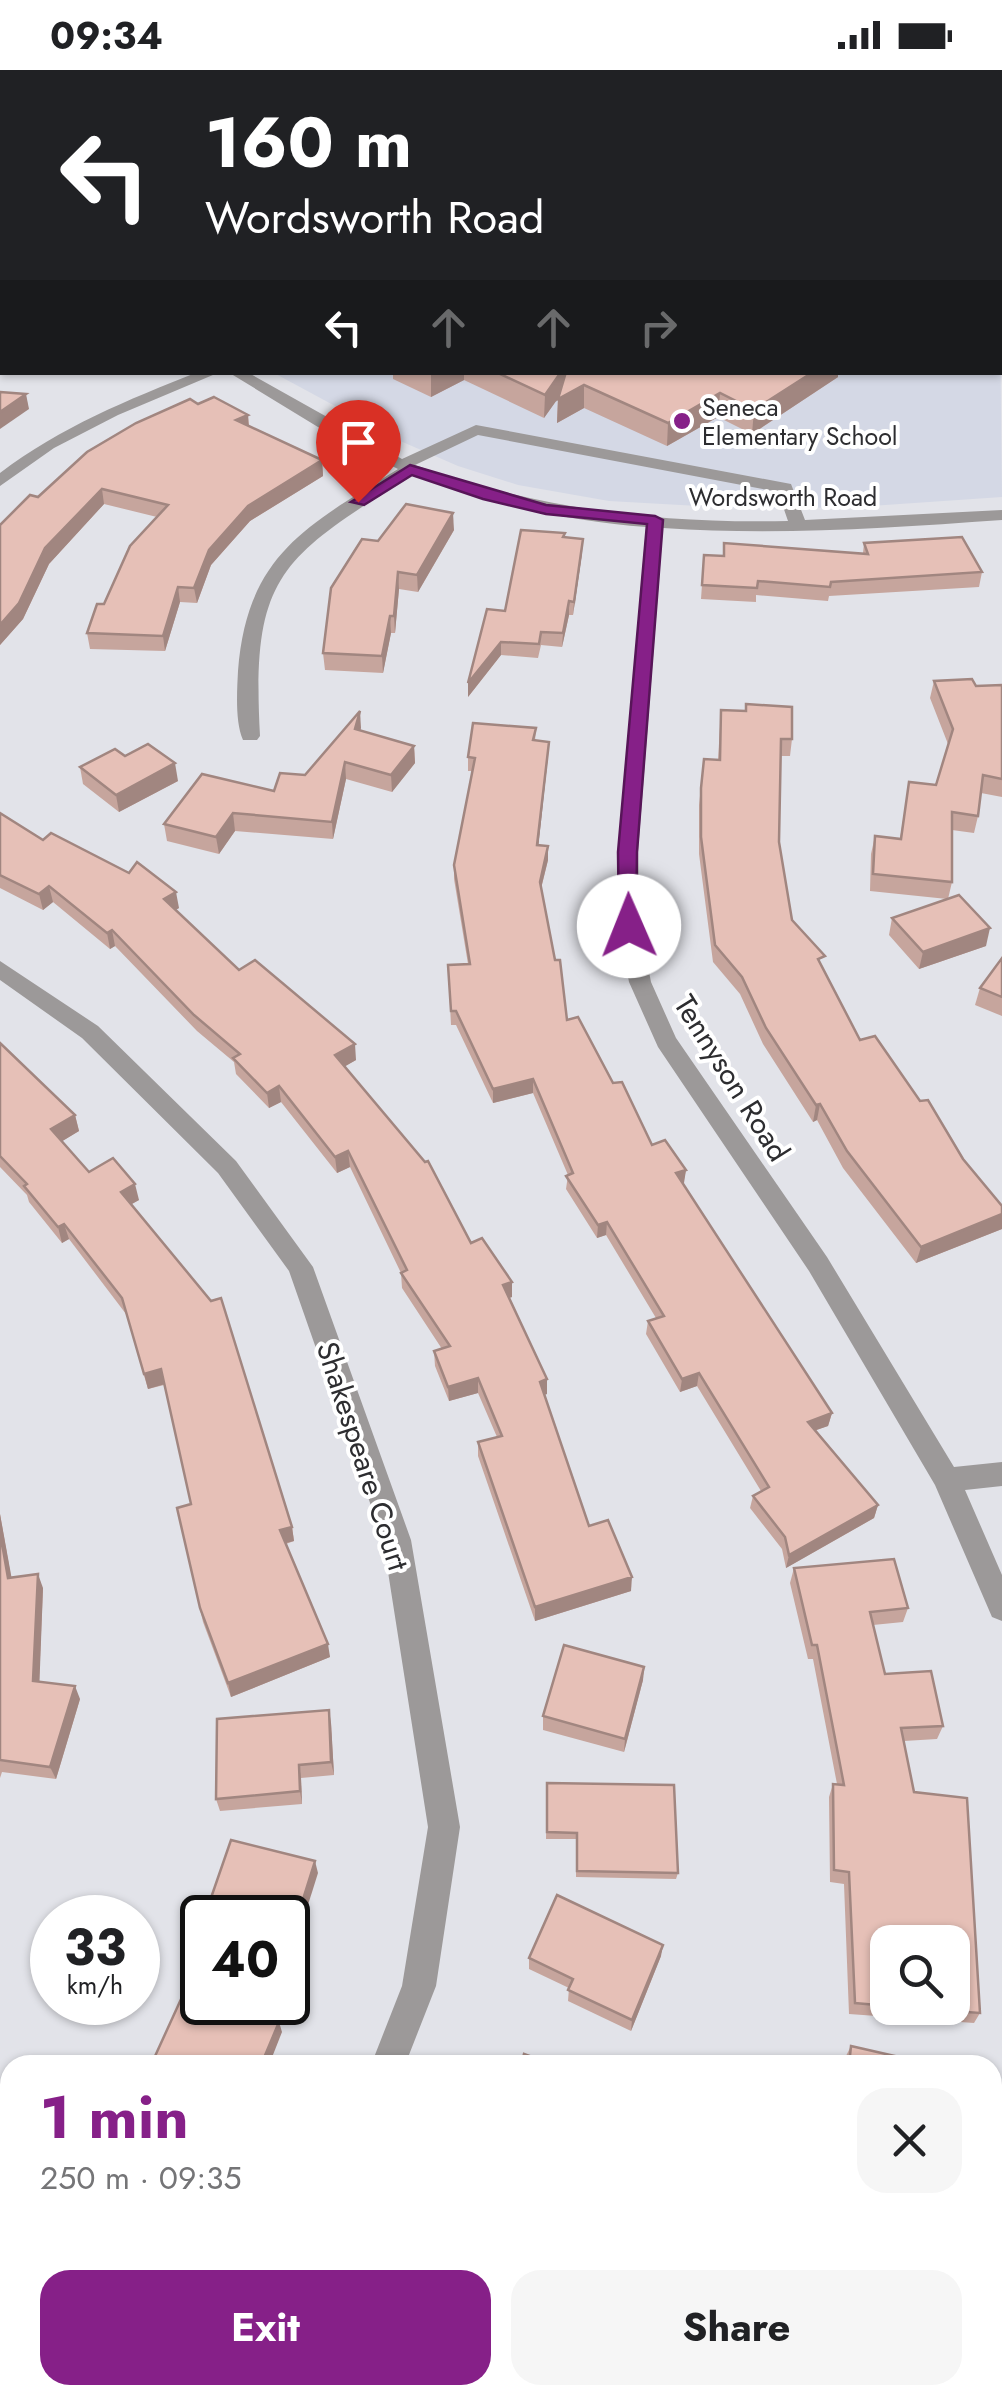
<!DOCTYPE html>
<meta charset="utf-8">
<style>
body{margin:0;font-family:Jost,sans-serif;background:#f6f6f6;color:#202124;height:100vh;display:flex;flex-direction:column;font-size:38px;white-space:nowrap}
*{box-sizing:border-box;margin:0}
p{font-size:32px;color:#757577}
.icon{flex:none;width:55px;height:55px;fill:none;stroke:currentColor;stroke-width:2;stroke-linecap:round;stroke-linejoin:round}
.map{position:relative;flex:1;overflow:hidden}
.sheet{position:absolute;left:0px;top:1985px;width:1002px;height:350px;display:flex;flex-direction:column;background:#fff;border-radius:30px 30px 0 0;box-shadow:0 2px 8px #0004}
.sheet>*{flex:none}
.banner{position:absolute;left:0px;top:0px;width:1002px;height:305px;box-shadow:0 2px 8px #0004;background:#202124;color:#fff;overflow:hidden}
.controls{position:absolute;left:870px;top:1855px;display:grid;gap:20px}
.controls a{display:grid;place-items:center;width:100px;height:100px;border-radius:20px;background:#fff;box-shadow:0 2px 8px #0004;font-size:50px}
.speed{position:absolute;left:30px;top:1825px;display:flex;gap:20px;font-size:50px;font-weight:700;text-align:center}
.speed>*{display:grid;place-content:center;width:130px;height:130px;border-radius:50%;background:#fff;box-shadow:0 2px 8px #0004;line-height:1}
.speed small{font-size:25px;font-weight:400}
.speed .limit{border:5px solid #111;border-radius:15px;background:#fff;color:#111}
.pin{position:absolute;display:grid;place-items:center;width:85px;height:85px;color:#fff;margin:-102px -42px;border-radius:50% 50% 50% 0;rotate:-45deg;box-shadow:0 0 10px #0007}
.pin .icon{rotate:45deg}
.me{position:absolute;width:110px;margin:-55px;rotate:359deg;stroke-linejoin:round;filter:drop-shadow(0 0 8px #0008)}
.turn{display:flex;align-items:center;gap:35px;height:210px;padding:0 40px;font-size:45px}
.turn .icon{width:130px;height:130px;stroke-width:2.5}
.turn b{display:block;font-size:70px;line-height:85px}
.lanes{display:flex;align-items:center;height:95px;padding:0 40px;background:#0003;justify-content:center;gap:50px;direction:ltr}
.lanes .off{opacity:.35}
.round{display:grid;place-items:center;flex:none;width:105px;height:105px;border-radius:30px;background:#f6f6f6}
.summary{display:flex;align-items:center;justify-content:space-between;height:170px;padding:0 40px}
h1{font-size:60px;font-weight:700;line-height:75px;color:#862088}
.action{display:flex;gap:20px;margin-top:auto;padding:20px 40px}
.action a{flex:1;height:115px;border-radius:30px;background:#862088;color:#fff;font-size:40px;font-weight:700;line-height:115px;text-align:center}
.action a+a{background:#f6f6f6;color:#202124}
.status{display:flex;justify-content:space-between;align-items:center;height:70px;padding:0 50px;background:#fff;direction:ltr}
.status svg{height:28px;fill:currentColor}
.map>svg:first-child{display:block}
.built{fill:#d4d8e5}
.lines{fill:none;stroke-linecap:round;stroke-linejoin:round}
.minor{fill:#9c9999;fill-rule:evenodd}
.wall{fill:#c6a59d;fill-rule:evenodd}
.shaded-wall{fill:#a18680}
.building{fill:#e6c0b7;stroke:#a18680;stroke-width:2.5}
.route{fill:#862088;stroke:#571558;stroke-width:2.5}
.poi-dot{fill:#862088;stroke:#fff;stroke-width:4}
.labels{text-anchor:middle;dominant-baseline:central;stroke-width:8;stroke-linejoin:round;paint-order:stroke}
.far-poi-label{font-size:25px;fill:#2d2d30;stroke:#fff;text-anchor:start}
.far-street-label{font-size:25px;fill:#2d2d30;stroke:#fff}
.street-label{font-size:30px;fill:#2d2d30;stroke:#fff}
</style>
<div class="status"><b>09:34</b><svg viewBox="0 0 49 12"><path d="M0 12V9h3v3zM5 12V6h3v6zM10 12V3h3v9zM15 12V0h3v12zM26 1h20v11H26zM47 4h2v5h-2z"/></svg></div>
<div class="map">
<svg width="1002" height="2335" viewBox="0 0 1002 2335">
<rect width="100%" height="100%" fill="#e2e3e9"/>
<path class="built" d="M1000,254l2,173 -146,10 -104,2 -143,-8 -91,-16 -60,-19 -60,-26 -124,-67 726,-1z"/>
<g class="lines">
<g class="minor">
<rect x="0" y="83" width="2" height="8"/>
<rect x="1000" y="240" width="2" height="8"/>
<path d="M198,302h22l-102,43 -64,33 -54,38v-13c61,-46 127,-73 198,-101z"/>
<path d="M228,302h19l155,87 74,-34 315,59 14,36 197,-10v10c-113,8 -226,16 -339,8l-25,324 2,73 11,57 25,56 151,219 127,210 48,-5v24l-37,4 37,85v46l-10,-4 -57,-132 -126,-214 -151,-224 -29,-65 -11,-57v-73l28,-325c-81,-6 -158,-24 -234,-52 -131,83 -161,99 -152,261l-3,4h-14c-8,-18 -6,-49 -5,-69 9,-117 69,-145 160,-202l-62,-31zM478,365l300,57 10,29c-128,3 -251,-12 -373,-56z"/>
<path d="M0,891l98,65 138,135 77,106 98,273 49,287 -24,159 -31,79h-34l31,-79 26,-159 -45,-287 -94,-269 -71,-98 -136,-135 -82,-58z"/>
<path d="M239,2325h38l-4,10h-38z"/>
</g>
</g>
<g class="wall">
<path d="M393,302h445v5l-86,57 -34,-17 -51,29 -83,-38 -27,15 1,-25 -14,20 -80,-38 -33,17 -38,-18z"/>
<path d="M198,334l50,11 1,12 73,33 1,16 -73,45 -39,44 -14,38 -17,-1 -15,49 -75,-2 -3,-16 70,-116 -53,-13 -55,60 -26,55 -23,26v-120l38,-28z"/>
<path d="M454,460l-36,62 -19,-3 -4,44h-4l-8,40 -58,-3 -2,-17 55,-112z"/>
<path d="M565,463l-1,4 18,16 -9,62h-4l-7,32 -21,-2 -3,13 -37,-3 -33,42 37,-86z"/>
<path d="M864,473l118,29 -3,15 -150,9 -1,5 -72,-6v7l-55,-3 3,-44 19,1 140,-3z"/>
<path d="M934,611l42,5 26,-1v112l-21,-4 -3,23 -4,17 -22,-3v52l-4,17 38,47 -67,23 -30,-34 3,-17 55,-19 -77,-8 1,-37 4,-18 25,3 9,-57 27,3 12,-41 -18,-46z"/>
<path d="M721,640l71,29 -2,17h-9l-2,86 13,78 31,48 37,72 60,61 43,58 39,47v23l-86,34 -73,-95 -26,-48 -4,2 -50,-78 -23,-50 -27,-32 -14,-108v-49l5,-46 14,1z"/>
<path d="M360,641v20l54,15 1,17 -23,29 -46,-13 -13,60 -98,-8 -16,23 -52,-13 -3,-17 110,-33 31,-16z"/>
<path d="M536,658l-1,13 13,15 -10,89 10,15 -7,29 26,131 46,63 39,62 34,25 -3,14 149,229 -4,13 -12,4 62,75 -4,13 -88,50 -4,-19 -32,-41 3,-12 8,-5 -64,-105 -17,6 -34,-58 2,-13 8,-3 -50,-83 -9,3 -31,-49 2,-14 -35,-82 -40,10 -37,-78h-5l-3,-60 20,-1 -14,-85v-14l18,-94h-4v-14z"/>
<path d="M125,686l53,25 -59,31 -36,-28 -3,-17z"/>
<path d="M0,743l43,27 136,68 -4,2 64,60 117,90 -11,6 126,177 41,39v15l-3,1 38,96 -3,1 45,131 42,65 -96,30 -57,-165v-14l19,-5 -19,-44 -29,8 -14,-35 -1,-15 8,-2 -40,-61 -1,-15 -51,-106 -13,6 -56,-71 -12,6 -33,-34 -2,-12 -37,-31 -82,-85 -5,3 -57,-47 -10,8 -43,-22z"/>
<path d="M1002,888v58l-27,-11 5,-17z"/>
<path d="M0,973l75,72 4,16 -17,10 27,31 50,28 -8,4 161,323 2,14 -8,3 44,113 -99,40 -28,-75 -26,-114 14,-4 -27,-119 -16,4 -22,-75 -57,-75 -7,4 -33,-41 -2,-7 -27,-28z"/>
<path d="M0,1444l11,63 32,11 -4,94 41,17 -24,80 -54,-7 -2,6z"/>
<path d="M794,1498l114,40 -5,14 -30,3 12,49 58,52 -6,13 -33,2 10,51 66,221 -6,10 -125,-9 -5,-130 -14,-2 -1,-85 4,-13h4l-24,-125h-5l-18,-76zM888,1872l64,66h-64z"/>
<path d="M644,1597l-1,13 -19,72 -81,-22v-14z"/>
<path d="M331,1653l3,52 -33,3 1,26 -82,7 -4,-12z"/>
<path d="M547,1713l131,90 -2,6 -100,-2v-38h-30z"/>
<path d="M661,1886l-30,75 -63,-30 1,-13 -40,-19v-11z"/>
<path d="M851,1976l83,19h-89l1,-9z"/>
</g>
<g class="shaded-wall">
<path d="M2,151v14l-2,2v-14z"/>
<path d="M433,302h31v8l-33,17v-23z"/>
<path d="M561,302h9l-1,11 -25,35 1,-23z"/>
<path d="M813,302h25v5l-86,57 2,-24z"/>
<path d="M584,315v23l-27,15 1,-24z"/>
<path d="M720,323l-2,24 -51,29 1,-23z"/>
<path d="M26,324l3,15 -29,20v-17z"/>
<path d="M248,345l1,15 -13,-10z"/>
<path d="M322,390l1,16 -73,45 -39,44 -14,38 -3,-15 15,-38 39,-44z"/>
<path d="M102,419l2,15 -55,60 -26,55 -23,26v-20l45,-77z"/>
<path d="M453,443l1,17 -36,62 -1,-17z"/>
<path d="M583,469l-1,14 -9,62 1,-13z"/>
<path d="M398,502l1,17 -4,44 -1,-17z"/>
<path d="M178,517l2,15 -15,49 -2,-15z"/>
<path d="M569,531v14l-7,32 1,-14z"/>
<path d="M390,546l1,17 -8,40 -1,-17z"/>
<path d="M501,572v13l-33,42v-14z"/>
<path d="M360,641l1,17 -5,18 -1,-17z"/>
<path d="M549,672l-1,14 -11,103v-14z"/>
<path d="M414,676l1,17 -23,29 -1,-17z"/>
<path d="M345,692l1,17 -13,60 -1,-17z"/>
<path d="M175,693l3,18 -59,31 -3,-17z"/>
<path d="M233,743l2,18 -16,23 -3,-17z"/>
<path d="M548,776v14l-9,36 1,-14z"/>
<path d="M49,816l4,16 -10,8 -4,-16z"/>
<path d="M176,822l3,16 -12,7 -3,-16z"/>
<path d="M990,858l-4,18 -67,23 4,-17z"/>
<path d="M112,860l3,16 -5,3 -3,-16z"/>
<path d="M355,974l1,16 -19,11 -2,-16z"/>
<path d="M533,1009v14l-40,10v-14z"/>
<path d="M279,1016l2,16 -12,6 -2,-15z"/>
<path d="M820,1034l-3,16 -4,2 3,-17z"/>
<path d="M75,1045l4,16 -23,14 -5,-16z"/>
<path d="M348,1081l2,16 -13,6 -2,-16z"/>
<path d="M686,1100l-2,13 -9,4 1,-14z"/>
<path d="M135,1114l4,16 -14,8 -4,-16z"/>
<path d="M1002,1144v15l-86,34 5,-16z"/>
<path d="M607,1152l-1,13 -9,3 1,-13z"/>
<path d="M64,1154l5,15 -7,4 -4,-16z"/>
<path d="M512,1212v15l-9,3v-15z"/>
<path d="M161,1299l4,15 -17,5 -4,-15z"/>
<path d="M699,1303l-2,13 -17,6 2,-13z"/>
<path d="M478,1308v15l-29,8 -1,-14z"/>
<path d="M547,1309v15l-8,2 1,-14z"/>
<path d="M832,1343l-4,13 -23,8 3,-12z"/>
<path d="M878,1435l-4,13 -88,50 3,-13z"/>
<path d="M0,1444l14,77 -6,-13 -8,-46z"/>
<path d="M292,1457l2,14 -12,3 -2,-14z"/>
<path d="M38,1504l5,14 -4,106 -6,-13z"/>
<path d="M632,1507l-1,14 -96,30v-14z"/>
<path d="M328,1574l2,13 -99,40 -3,-14z"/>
<path d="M644,1597l-1,13 -19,72 1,-13z"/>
<path d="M75,1616l5,13 -24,80 -6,-12z"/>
<path d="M329,1640l2,13 3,52 -3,-13z"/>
<path d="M299,1695l2,13 1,26 -2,-13z"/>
<path d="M315,1791l3,12 -27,86 -3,-12z"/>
<path d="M663,1875l-2,11 -30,75 1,-11z"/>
<path d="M279,1952l3,10 -13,33h-8z"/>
</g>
<g class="building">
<path d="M2,108v43l-2,2v-43z"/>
<path d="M2,244v22l-2,-1v-20z"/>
<path d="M496,302h65l-16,23z"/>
<path d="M566,302h247l-59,38 -34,-17 -52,30 -84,-38 -26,14z"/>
<path d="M0,322l26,2 -26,18z"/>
<path d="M214,327l34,18 -12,5 86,40 -74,46 -39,44 -15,38 -16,-1 -15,49 -76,-3 10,-29h7l26,-58 38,-41 -66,-16 -57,59 -26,55 -19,22v-100l30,-30 8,2 49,-45 49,-29 54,-24 8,5z"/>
<path d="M406,434l47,9 -36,62 -19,-3 -4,44h-4l-8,40 -59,-3 8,-65 31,-49 16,2z"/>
<path d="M521,460l44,3 -2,4 20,2 -9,63 -5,-1 -6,32 -22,-1 -2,12 -38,-2 -33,41 19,-74 18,2z"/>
<path d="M962,467l20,35 -151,10 -1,5 -72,-6 -1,7 -55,-3 2,-30 20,1v-13l144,11 -4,-11z"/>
<path d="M972,609l4,7 26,-1v94l-19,-4 -5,41 -26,-4v70l-79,-8 2,-38 26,3 8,-57 27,3 17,-56 -19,-48z"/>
<path d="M746,634l46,3v32h-11l-2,103 13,78 33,36 -7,3 42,81 15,-4 45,65 8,-1 35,59 39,47v8l-81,33 -74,-96 -27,-47 -4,1 -50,-77 -24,-51 -27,-32 -14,-108v-49l3,-29 16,1 1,-50 25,1z"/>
<path d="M360,641l-5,18 59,17 -23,29 -46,-13 -13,60 -99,-9 -17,24 -52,-13 38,-50 72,17 6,-18 25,2z"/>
<path d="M473,653l63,5 -3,12 16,2 -12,103 11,1 -8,36 15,78h5l7,60 11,-3 35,66 9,-1 30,63 13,-5 21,30 -10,3 156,240 -24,9 70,83 -89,50 -4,-18 -32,-41 16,-9 -70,-114 -17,6 -34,-58 16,-5 -57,-94 -9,3 -32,-49 7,-3 -40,-94 -40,10 -37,-78h-5l-3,-46 22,-1 -16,-99 21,-107 -7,-1z"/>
<path d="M148,674l27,19 -59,32 -36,-28 35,-18 10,7z"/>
<path d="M0,743l43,27 8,-7 78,40 8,-11 39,30 -12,7 75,71 16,-10 100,84 -20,11 90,107 3,-1 43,82 11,-5 30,44 -9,3 44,94 -7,3 49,144 19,-6 24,57 -97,30 -57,-165 24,-6 -24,-58 -30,9 -14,-36 16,-5 -49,-73 6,-3 -59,-119 -13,6 -56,-71 -12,7 -34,-35 7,-4 -46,-39 -82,-85 -5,3 -58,-47 -10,8 -39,-19z"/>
<path d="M959,825l31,33 -67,24 -31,-34z"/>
<path d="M1002,888v39l-22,-9z"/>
<path d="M0,973l75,72 -24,14 38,43 24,-14 22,26 -14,8 90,109 10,-3 71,229 -12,3 48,114 -100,39 -28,-75 -23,-100 14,-4 -30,-135 -17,5 -22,-76 -58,-74 -6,3 -34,-41 3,-2 -27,-28z"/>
<path d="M0,1462l8,46 30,-4 -5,107 42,5 -25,81 -50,-7z"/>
<path d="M894,1489l14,49 -38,4 15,62 46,-3 12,55 -42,2 13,64 53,6 13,215 -70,-5h42v-66h-64v64l-33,-3 -6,-131 -15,-2 -1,-86 11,1 -27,-140h-5l-18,-77z"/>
<path d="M564,1575l80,22 -19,72 -82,-23z"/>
<path d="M329,1640l2,52 -32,3 1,26 -84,8 1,-80z"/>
<path d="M547,1713l127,2 4,88 -101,-2v-38l-30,-1z"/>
<path d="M231,1770l84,21 -27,86v-29h-84z"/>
<path d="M557,1825l106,50 -31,75 -64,-30 5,-11 -44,-21z"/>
<path d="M187,1916l15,6v10h27l50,20 -18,43h-110z"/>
<path d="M851,1976l83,19h-85z"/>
<path d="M524,1984l30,11h-33z"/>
<path d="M0,2284l10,4v37h84l23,10h-117z"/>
<path d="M398,2325h38l23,10h-64z"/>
<path d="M774,2325h86l25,10h-113z"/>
</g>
<path class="route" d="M410,395l136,40 109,11 8,4 -26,332 -1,78 -7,2 -10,-6 -1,-74 29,-328 -101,-10 -63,-15 -71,-24 -48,30 -13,-3z"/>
<circle class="poi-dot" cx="682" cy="351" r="10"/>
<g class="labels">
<g class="far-poi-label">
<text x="702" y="337">Seneca<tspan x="702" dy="29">Elementary School</tspan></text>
</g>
<g class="far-street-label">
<text x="783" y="427">Wordsworth Road</text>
</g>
<g class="street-label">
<text transform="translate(732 1008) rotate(58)">Tennyson Road</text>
<text transform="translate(363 1386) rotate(72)">Shakespeare Court</text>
</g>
</g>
</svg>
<div class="controls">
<a><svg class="icon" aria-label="search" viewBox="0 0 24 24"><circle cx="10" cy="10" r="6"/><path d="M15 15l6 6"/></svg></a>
</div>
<div class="speed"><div>33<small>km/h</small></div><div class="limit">40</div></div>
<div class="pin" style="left:358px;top:432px;background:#d93025"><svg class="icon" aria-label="arrive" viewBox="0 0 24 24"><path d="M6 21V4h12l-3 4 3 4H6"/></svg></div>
<svg class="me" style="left:629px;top:856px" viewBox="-20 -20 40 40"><circle r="19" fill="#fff"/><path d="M0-13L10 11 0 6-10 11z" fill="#862088"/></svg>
<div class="banner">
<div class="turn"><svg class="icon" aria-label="left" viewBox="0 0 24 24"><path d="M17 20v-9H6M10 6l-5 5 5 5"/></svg><div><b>160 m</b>Wordsworth Road</div></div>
<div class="lanes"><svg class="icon" aria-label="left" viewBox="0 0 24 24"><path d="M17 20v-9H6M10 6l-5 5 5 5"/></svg><svg class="icon off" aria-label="ahead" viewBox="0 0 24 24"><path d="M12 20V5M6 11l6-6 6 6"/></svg><svg class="icon off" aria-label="ahead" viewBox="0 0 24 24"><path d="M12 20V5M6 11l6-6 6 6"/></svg><svg class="icon off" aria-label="right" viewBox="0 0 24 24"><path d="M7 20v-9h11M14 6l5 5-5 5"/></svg></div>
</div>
<section class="sheet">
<div class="summary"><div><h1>1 min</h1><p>250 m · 09:35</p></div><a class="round"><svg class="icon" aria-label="close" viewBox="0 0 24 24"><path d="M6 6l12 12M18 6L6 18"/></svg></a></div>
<div class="action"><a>Exit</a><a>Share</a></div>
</section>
</div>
